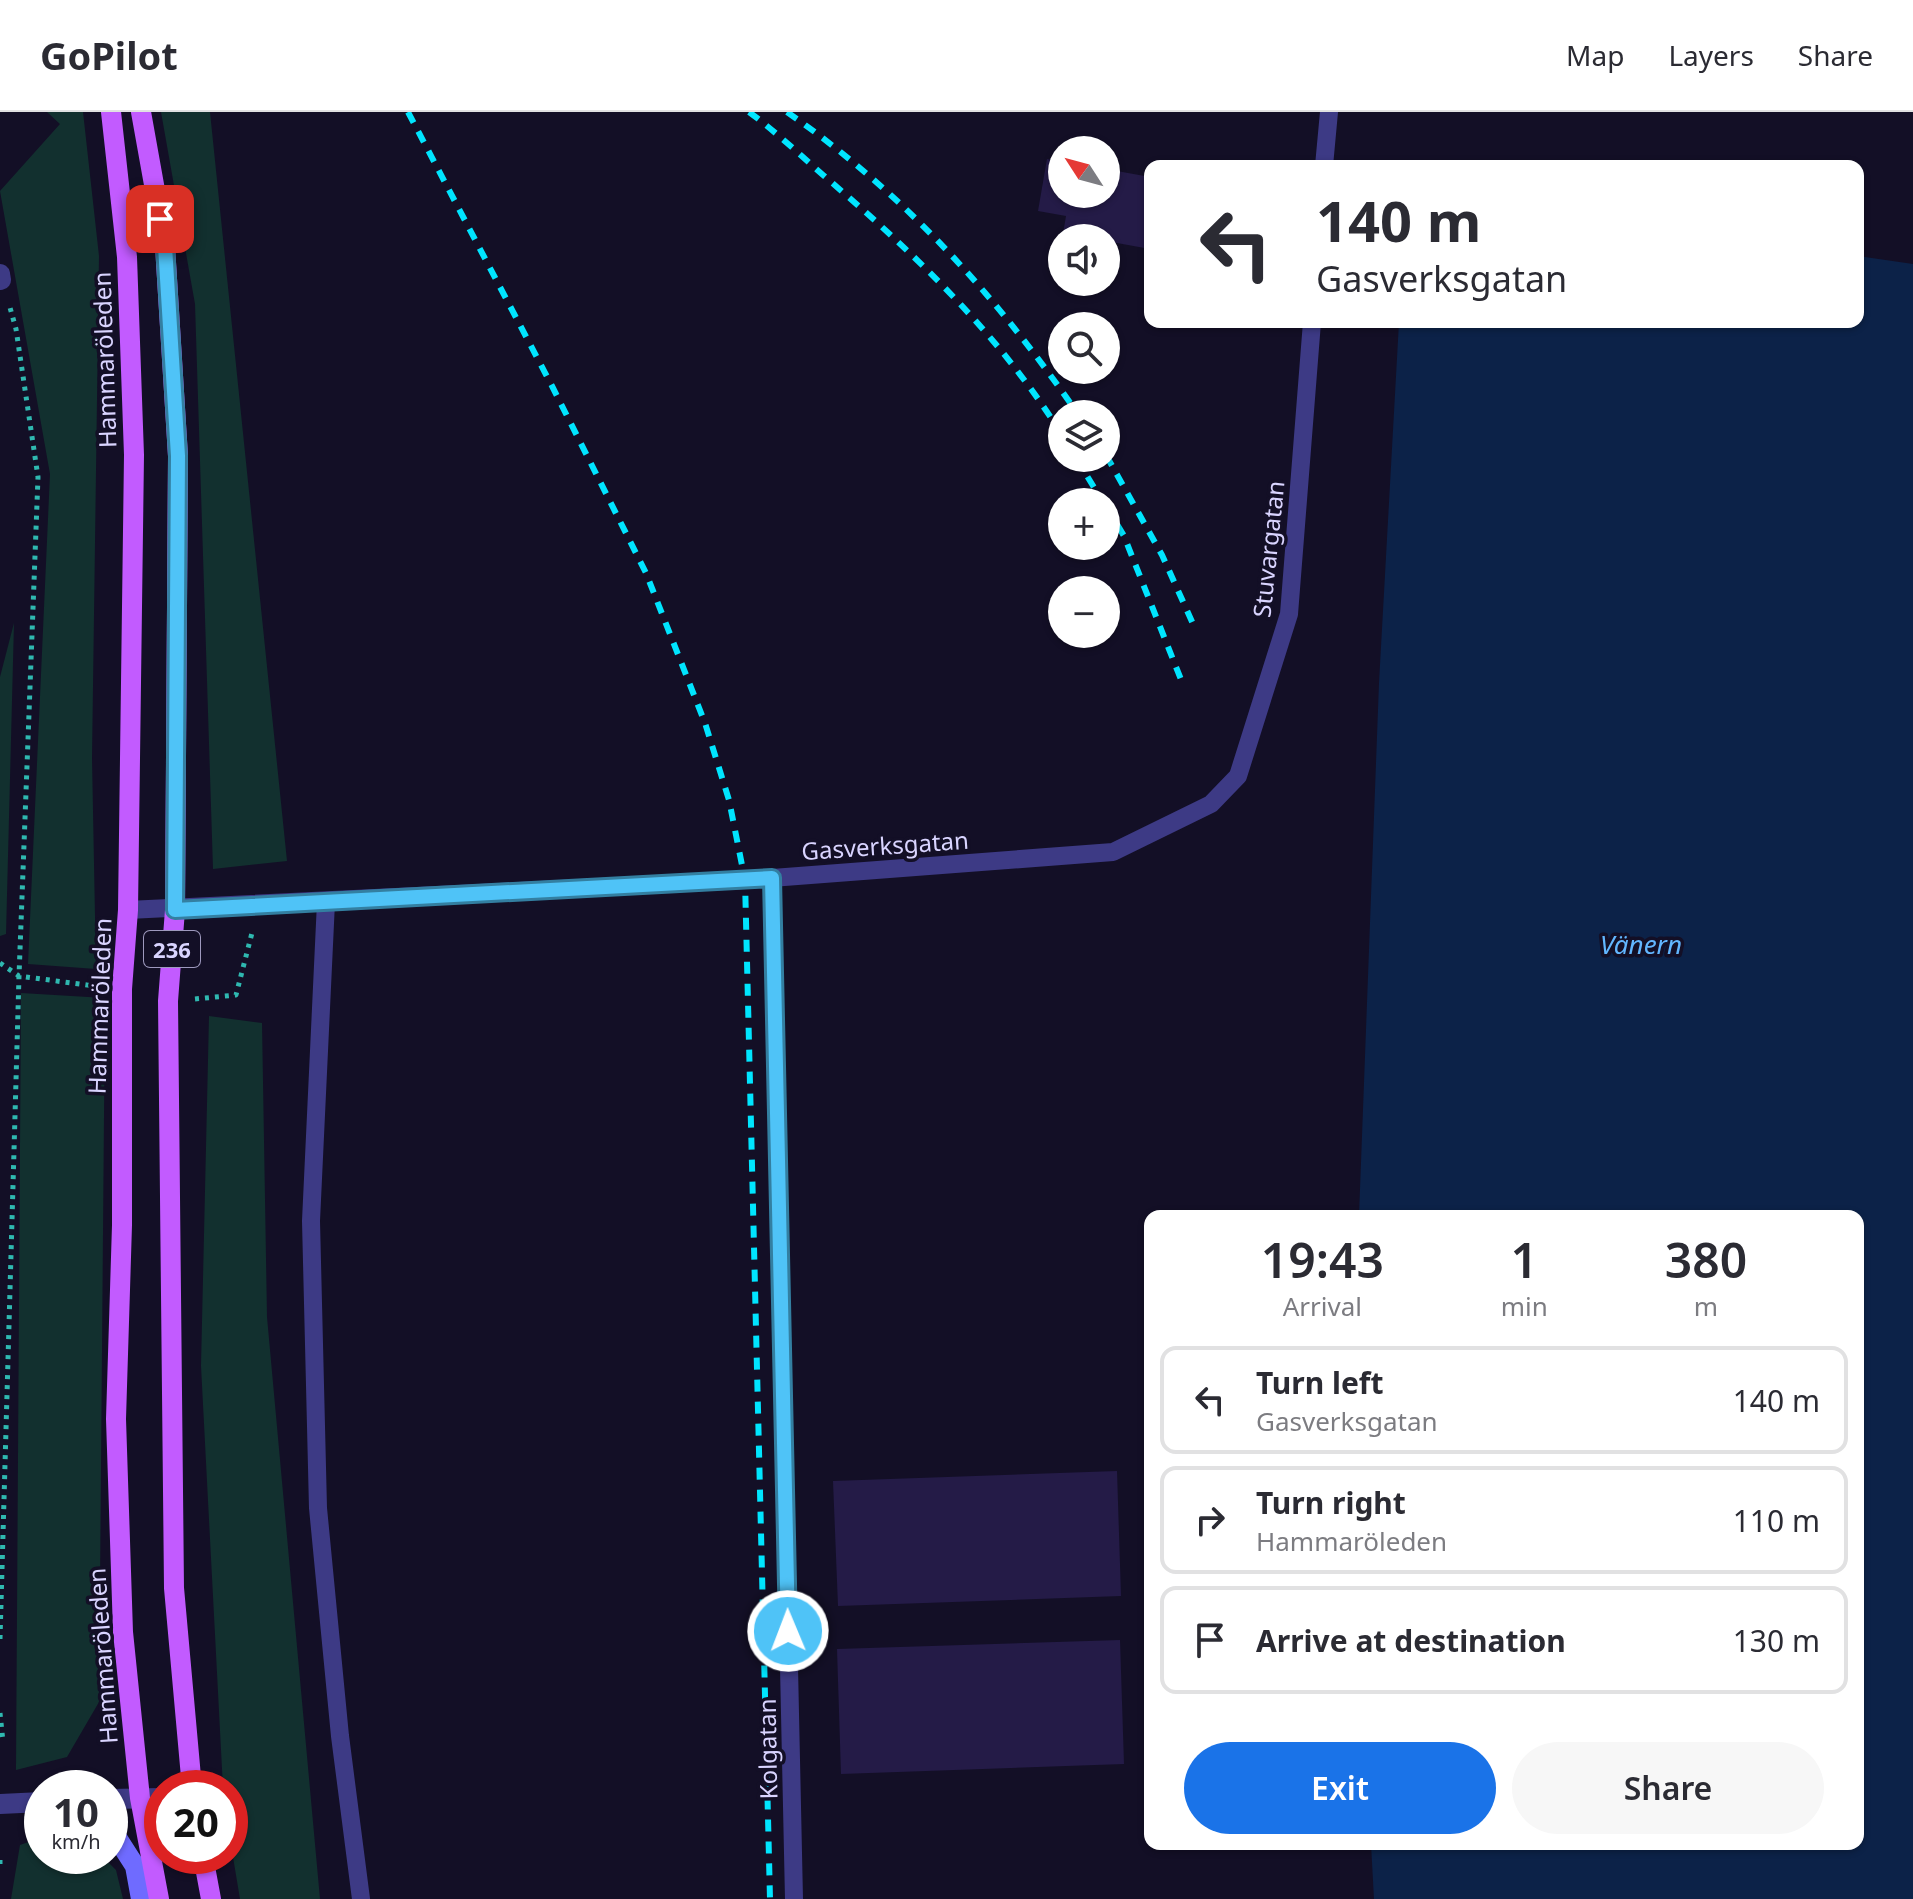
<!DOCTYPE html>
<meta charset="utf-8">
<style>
body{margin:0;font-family:"Noto Sans",sans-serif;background:#f7f7f7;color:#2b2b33;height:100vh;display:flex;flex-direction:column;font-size:30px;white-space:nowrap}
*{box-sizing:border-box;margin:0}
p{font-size:26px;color:#7c7c81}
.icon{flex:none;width:44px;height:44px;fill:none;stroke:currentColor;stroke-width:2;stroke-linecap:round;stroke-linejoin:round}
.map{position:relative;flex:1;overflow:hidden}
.sheet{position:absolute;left:1144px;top:1098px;width:720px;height:640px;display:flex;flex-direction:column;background:#fff;border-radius:16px;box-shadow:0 2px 6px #0004}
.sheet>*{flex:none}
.hud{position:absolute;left:1144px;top:48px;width:720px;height:168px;border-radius:16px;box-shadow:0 2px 6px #0004;background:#fff;color:#2b2b33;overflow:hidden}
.needle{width:52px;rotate:306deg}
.controls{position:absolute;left:1048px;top:24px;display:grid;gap:16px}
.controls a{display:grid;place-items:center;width:72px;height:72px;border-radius:50%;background:#fff;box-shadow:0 2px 6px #0004;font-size:40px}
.speed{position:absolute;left:24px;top:1658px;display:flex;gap:16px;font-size:40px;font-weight:700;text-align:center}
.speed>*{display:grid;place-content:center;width:104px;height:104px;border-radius:50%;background:#fff;box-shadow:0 2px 6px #0004;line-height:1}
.speed small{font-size:20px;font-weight:400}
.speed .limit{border:12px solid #d22;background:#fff;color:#111}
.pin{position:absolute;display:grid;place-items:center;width:68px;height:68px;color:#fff;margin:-34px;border-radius:16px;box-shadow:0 4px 12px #0006}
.me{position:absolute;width:88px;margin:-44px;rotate:359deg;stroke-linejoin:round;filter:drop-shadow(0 0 6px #0008)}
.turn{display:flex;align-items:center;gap:28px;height:168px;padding:0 40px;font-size:36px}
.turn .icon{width:104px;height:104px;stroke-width:2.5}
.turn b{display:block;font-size:56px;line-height:68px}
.eta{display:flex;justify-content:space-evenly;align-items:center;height:136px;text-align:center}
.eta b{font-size:48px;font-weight:600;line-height:56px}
.button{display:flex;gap:16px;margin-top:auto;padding:16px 40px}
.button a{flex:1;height:92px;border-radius:48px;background:#1a73e8;color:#fff;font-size:32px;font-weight:600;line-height:92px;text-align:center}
.button a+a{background:#f7f7f7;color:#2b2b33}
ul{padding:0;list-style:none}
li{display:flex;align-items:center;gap:24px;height:108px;margin:0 16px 12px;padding:0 24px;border:4px solid #e1e1e2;border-radius:16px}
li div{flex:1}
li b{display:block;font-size:30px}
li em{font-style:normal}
header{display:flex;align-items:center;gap:48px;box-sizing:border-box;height:112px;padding:0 40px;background:#fff;border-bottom:2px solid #e1e1e2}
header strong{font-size:38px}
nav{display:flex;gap:44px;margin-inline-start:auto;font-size:28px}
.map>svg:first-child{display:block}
.green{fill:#12302f}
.water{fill:#0c2248}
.building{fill:#241b47}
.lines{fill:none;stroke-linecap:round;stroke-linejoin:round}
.path{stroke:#2fb8b0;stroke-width:5;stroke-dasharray:4 6;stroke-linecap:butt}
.lane{stroke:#3d3a85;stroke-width:18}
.street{stroke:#3d3a85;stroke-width:20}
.secondary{stroke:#6f6bff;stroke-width:20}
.primary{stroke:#c25bff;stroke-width:20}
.rail{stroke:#00e5ff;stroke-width:6;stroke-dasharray:12 10;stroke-linecap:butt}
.route-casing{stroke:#337fa1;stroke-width:20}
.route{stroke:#4fc3f7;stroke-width:14}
.labels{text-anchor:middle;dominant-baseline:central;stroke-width:7;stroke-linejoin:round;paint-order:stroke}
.shield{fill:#130f26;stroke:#9e99be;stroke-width:2}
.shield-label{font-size:22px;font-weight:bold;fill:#d9d4ff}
.street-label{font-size:24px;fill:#d9d4ff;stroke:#130f26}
.water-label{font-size:26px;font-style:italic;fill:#62b6ff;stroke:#130f26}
</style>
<header>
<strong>GoPilot</strong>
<nav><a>Map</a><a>Layers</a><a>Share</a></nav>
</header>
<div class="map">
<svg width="1913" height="1787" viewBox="0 0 1913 1787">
<rect width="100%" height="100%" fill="#130f26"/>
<g class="green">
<path d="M47,0h36l16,144 -7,502 4,211 -68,-5 22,-490 -50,-283 60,-67z"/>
<path d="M161,0h49l77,749 -74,8 -18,-565z"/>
<path d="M14,511l-8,311 -6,2v-259z"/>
<path d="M21,881l84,5 -6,704 -32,55 -51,13z"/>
<path d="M209,904l53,7 5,294 53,582h-80l-10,-60v-51h-7l-22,-422z"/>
<path d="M42,1725v19h60l14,14 7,29h-112l9,-54z"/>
</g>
<path class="water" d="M1858,144l55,8v1635h-539l-3,-55h487v-628h-499l20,-533 20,-361h459z"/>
<g class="building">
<path d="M1047,47l15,3v32h44v-25l44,8v72l-44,-8v-3l-43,-4 3,-18 -28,-5z"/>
<path d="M1117,1359l4,125 -283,10 -5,-125z"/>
<path d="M1120,1528l4,124 -283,10 -4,-125z"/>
</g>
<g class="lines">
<g class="path">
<path d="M0,851l19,13 75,10"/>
<path d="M195,887l41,-4 17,-66"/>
<path d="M0,1527l19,-663 19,-499 -22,-148 -7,-25"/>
<path d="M0,1601l3,29"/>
<path d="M0,1752v-8"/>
</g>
<g class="lane">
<path d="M1324,54l5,-54"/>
<path d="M772,766l22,1021"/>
<path d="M326,790l-15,319 7,287 22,228 21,163"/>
<path d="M128,798l617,-30 368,-28 98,-48 27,-28 51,-162 23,-292"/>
</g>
<g class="street">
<path d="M0,162l1,6"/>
<path d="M110,1687l52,-1"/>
<path d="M0,1692l42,-2"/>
</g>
<path class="secondary" d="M110,1715l25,39 6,33"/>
<g class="primary">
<path d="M111,0l16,145 7,198 -6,455 -6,79v236l-6,194 7,213 17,166 19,101"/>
<path d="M141,0l24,134 13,210 -3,454 -7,91 6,587 18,200"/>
<path d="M203,1744l8,43"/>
</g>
<g class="rail">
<path d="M408,0l144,274 94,187 59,150 24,77 16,80 25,1019"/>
<path d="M749,0c26,19 50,42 74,63 89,76 177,160 239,260"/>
<path d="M787,0c118,82 210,185 291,302"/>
<path d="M1106,343l56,100 32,71"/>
<path d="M1076,346l27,44"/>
<path d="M1106,394l18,30 60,151"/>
</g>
</g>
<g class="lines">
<g class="route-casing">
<path id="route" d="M160,107l5,27 13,210 -3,454 597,-32 16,753"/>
</g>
<use href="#route" class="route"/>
</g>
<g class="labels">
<rect class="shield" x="144" y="819" width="56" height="36" rx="6"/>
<g class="shield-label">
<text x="172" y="837">236</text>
</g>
<g class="street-label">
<text transform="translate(104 248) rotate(-92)">Hammaröleden</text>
<text transform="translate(1268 437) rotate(-84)">Stuvargatan</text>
<text transform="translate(885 733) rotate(-4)">Gasverksgatan</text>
<text transform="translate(99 894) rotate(-88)">Hammaröleden</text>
<text transform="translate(102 1544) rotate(-94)">Hammaröleden</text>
<text transform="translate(767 1637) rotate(-91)">Kolgatan</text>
</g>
<g class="water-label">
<text x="1641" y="832">Vänern</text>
</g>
</g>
</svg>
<div class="controls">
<a><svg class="needle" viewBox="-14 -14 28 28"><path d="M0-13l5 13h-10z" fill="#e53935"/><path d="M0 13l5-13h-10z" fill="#7c7c81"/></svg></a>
<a><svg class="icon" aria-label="sound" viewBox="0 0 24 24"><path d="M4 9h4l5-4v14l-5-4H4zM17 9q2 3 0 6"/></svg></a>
<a><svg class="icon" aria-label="search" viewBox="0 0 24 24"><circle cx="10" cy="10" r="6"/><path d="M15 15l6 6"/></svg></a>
<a><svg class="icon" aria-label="layers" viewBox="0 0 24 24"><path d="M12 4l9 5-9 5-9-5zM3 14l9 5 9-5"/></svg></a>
<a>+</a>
<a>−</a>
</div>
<div class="speed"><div>10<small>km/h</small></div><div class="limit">20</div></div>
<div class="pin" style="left:160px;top:107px;background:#d93025"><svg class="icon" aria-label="arrive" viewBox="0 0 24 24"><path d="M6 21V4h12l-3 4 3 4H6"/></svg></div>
<svg class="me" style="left:788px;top:1519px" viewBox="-20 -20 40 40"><circle r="17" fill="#4fc3f7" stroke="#fff" stroke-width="3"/><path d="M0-11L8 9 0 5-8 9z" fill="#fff"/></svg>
<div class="hud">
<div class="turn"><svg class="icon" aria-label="left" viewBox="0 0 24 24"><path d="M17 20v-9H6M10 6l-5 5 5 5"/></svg><div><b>140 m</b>Gasverksgatan</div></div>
</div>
<section class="sheet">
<div class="eta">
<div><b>19:43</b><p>Arrival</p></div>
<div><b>1</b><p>min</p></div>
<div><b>380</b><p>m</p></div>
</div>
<ul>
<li><svg class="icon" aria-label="left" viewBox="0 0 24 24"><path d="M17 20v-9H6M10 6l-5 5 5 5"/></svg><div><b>Turn left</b><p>Gasverksgatan</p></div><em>140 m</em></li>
<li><svg class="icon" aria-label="right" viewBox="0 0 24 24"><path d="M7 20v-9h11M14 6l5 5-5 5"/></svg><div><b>Turn right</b><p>Hammaröleden</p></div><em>110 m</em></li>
<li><svg class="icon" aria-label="arrive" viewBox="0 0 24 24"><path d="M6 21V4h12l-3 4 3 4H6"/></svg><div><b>Arrive at destination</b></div><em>130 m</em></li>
</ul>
<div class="button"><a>Exit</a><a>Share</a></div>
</section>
</div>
